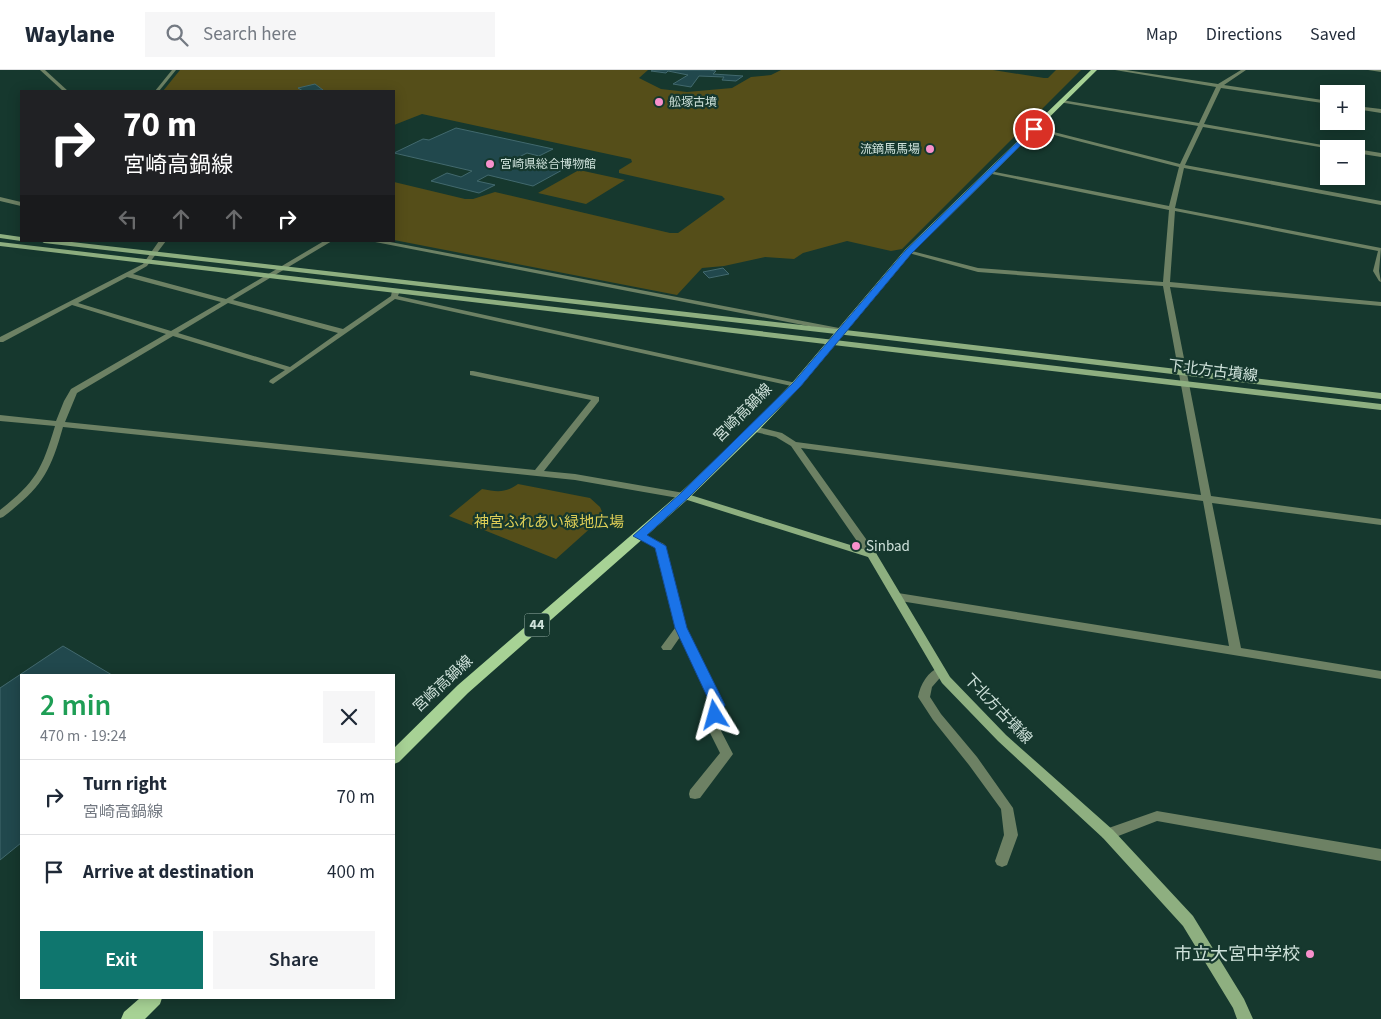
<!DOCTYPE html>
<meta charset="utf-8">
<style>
body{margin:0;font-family:"Source Sans 3","Noto Sans JP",sans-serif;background:#f6f6f7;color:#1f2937;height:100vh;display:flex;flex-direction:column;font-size:19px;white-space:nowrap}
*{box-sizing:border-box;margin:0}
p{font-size:16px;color:#747a83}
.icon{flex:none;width:28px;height:28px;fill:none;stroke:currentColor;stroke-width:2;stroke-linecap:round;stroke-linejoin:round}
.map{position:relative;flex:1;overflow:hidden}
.details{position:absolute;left:20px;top:604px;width:375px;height:325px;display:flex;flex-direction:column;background:#fff;border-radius:0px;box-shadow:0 2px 12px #0003}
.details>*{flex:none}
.top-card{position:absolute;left:20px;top:20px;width:375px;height:152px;border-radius:0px;box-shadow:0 2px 12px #0003;background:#202124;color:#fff;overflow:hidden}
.controls{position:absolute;left:1320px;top:15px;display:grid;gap:10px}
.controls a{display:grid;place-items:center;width:45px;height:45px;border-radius:0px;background:#fff;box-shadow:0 2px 12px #0003;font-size:25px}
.pin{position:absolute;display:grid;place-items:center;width:42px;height:42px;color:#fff;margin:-21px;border:2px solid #fff;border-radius:50%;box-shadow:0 1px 5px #0007}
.me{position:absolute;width:55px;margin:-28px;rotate:352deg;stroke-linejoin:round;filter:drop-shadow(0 0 4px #0008)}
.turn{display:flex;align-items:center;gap:18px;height:105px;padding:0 20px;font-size:22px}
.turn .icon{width:65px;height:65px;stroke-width:2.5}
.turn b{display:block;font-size:35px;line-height:42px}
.lanes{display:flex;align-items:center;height:48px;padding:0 20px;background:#0003;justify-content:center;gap:25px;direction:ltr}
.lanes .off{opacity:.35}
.round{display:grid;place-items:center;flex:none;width:52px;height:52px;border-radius:0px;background:#f6f6f7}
.headline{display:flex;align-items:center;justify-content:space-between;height:85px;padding:0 20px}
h1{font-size:30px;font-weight:600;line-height:38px;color:#1e9e55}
.action{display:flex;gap:10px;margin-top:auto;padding:10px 20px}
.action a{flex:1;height:58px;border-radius:0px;background:#0f766e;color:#fff;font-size:20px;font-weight:600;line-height:58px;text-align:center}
.action a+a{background:#f6f6f7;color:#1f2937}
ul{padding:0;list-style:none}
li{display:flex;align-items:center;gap:15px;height:75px;padding:0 20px;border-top:1px solid #e0e1e3}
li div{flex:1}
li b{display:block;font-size:19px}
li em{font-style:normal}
header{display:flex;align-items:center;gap:30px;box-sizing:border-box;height:70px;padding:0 25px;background:#fff;border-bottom:1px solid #e0e1e3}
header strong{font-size:24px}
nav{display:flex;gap:28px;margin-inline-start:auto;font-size:18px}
.search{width:350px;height:45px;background:#f6f6f7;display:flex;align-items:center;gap:12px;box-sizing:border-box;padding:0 18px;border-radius:0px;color:#747a83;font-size:19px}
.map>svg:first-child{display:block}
.green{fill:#554e19}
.building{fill:#21484d;stroke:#42696e}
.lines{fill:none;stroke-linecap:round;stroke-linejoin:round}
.street{fill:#6d8164;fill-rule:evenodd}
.secondary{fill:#8eaf80;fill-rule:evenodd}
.primary{fill:#a7d295;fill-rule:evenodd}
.route{fill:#1a73e8;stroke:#114b97}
.poi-dot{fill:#f890cc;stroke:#16382e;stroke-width:2}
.labels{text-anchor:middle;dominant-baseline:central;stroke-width:4.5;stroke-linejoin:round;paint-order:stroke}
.far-poi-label{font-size:12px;fill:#cee1da;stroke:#16382e;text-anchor:start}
.shield{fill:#16382e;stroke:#97aea6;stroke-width:1}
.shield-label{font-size:14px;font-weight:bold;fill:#cee1da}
.street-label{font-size:15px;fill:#cee1da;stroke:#16382e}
.park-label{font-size:15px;fill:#dece56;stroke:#16382e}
.poi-label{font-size:15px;fill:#cee1da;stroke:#16382e;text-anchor:start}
.near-poi-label{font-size:18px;fill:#cee1da;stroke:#16382e;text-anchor:end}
</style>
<header>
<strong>Waylane</strong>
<div class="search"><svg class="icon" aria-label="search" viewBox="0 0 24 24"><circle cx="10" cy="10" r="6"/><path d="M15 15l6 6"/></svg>Search here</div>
<nav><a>Map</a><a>Directions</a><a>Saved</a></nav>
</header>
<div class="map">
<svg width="1381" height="949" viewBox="0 0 1381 949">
<rect width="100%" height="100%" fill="#16382e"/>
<g class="green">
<path d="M180,0h468l-9,8 22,11 26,3 45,-4 19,-11 20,-2 10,-5h212l51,8h4l8,-8h25l-179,179 -11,2 -44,-10 -44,12 -9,6 -29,-2 -41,9 -22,2 -25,27 -283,-55v-58l71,17h8l22,-7 175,41h8l47,-34 -3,-3 -103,-23v-3l13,-8 -1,-3 -209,-45 -28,11v-34h-231z"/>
<path d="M579,100l46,10 -39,24 -48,-11z"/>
<path d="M518,414l72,14 10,9 4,9 -48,43 -107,-43 33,-27c15,3 24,4 36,-5z"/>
</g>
<g class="building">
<path d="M653,0h56l7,1 -3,3 30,2 -7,5 -14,-1 2,-3 -25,-1 -8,11 -18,-3 15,-9 -20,-4 -2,2 -15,-2z"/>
<path d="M315,14l8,6 -20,1 -5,-3z"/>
<path d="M456,58l97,21 -14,7 -12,-3 -10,5 47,11 -31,17 -45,-11 -11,6 18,4 -16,8 -48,-12 16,-8 14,4 11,-6 -78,-18 29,-14 6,1z"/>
<path d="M723,198l6,6 -20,4 -6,-6z"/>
<path d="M63,576l49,29h-91v168l-21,17v-172z"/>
</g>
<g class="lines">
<g class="street">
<path d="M40,0h5l23,21h-5z"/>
<path d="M172,0h4l-17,21h-4z"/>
<path d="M1115,0h11l92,14 23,-14h5l-22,15 105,16v3l-108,-16 -17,36 141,25h-14l-128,-22 -18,38 196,36v4l-197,-37 -9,40 206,40 -2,23 2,11 -2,-1 -6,-10 5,-20 -203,-40 -5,71 211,20v4l-211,-19 41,209 170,23v6l-169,-22 29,145 140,23v8l-487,-79 -1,-3 5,-4 331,53 -26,-145 -402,-53 75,105 1,2 -5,3 -4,-1 -77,-111 -15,-9 -25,-6 -1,-2 4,-3 28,7 14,9 405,53 -38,-209 -185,-14 -73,-20 3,-2 70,18 185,14 6,-72 -182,-37 3,-2 179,35 10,-39 -148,-38 3,-2 146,37 18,-38 -139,-24 3,-2 137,23 17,-36z"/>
<path d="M1368,0h13v2z"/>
<path d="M1356,36l25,3v4l-25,-4z"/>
<path d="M1356,79l25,4v4l-25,-4z"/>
<path d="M0,127l21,5v4l-21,-5z"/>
<path d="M159,171h7l-19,25 -14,8 93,25 98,-58h8l-99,59 110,29 48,-33 1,-5h3l4,2 -1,3 398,87 4,2 -4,2 -401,-88 -122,85 -4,-2 1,-2 15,-10 -112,-34 -96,57 -12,29 470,48 56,-70 -121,-25v-4h3l126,26v4l-55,70 31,3 109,19 5,3 -5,3 -109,-19 -512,-53c-13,46 -21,60 -60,90l-3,1v-8c36,-28 42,-41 55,-84l-55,-5v-6l56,6 8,-20 7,-12 95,-55 -94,-29 -69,37h-3v-5l143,-73zM127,207l94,25 -50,29 -93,-28zM228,233l110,30 -48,34 -112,-34z"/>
<path d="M370,171h15l454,87 4,2 -4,2z"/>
<path d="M639,462l25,12 1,2 21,82 38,77 -6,20 15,29 -33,44 -5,1 -5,-1 -1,-4 1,-4 30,-37 -14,-28 6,-20 -32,-68 -9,13h-8l-2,-3 14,-19 -20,-80 -19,-11 -2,-2z"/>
<path d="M940,597l4,1 2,3 -14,16 -2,10 11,17 36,43 36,51 5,27 -11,30 -5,2 -5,-2 -2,-4 9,-26 -3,-26 -32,-44 -36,-45 -15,-23c2,-12 10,-26 22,-30z"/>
<path d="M1157,741l224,38v12l-224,-40 -49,19 -5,-2 -2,-4 2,-4z"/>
</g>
<g class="secondary">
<path d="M0,164l21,3v4l-21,-3z"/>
<path d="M41,171h22l817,93 501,59v6l-501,-60 -836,-96z"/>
<path d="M0,172l1381,162v6l-1381,-164z"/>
<path d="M684,423l192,60 74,124 56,58 107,95 80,86 51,83 9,20h-16l-4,-11 -50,-82 -80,-88 -105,-97 -56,-58 -74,-126 -187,-59 -2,-2 2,-2z"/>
</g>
<g class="primary">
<path d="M1091,0h6l-186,184 -111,133 -42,44 -70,68 -220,194 -69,69 -5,2v-16l64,-63 222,-192 70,-66 42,-44 113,-133z"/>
<path d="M140,928h22l-2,6 -15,15h-24l3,-7z"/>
</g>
</g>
<path class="route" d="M1032,58l5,1 -126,125 -111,133 -112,111 -41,37 19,11 21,82 38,77 -5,14h-10l-2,-4 3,-10 -36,-77 -20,-80 -22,-12 48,-43 112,-110 112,-132z"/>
<g class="poi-dot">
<circle cx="659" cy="32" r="5"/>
<circle cx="930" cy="79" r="5"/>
<circle cx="490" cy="94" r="5"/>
<circle cx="856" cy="476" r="5"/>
<circle cx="1310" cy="884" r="5"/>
</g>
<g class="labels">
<g class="far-poi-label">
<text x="669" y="32">舩塚古墳</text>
<text x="920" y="79" text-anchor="end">流鏑馬馬場</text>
<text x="500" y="94">宮崎県総合博物館</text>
</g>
<rect class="shield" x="524.5" y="543.5" width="25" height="23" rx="4"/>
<g class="shield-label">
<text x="537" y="555">44</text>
</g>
<g class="street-label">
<text transform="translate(1213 301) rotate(7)">下北方古墳線</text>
<text transform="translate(743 343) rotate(-45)">宮崎高鍋線</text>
<text transform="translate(443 614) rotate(-43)">宮崎高鍋線</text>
<text transform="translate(998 639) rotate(46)">下北方古墳線</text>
</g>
<g class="park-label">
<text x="549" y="452">神宮ふれあい緑地広場</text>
</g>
<g class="poi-label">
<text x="866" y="476">Sinbad</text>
</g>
<g class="near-poi-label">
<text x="1300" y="884">市立大宮中学校</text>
</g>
</g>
</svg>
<div class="controls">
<a>+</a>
<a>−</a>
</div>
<div class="pin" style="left:1034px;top:59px;background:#d93025"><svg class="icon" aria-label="arrive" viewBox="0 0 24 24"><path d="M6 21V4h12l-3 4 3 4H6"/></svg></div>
<svg class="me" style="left:715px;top:645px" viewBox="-20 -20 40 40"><path d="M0-17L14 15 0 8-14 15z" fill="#1a73e8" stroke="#fff" stroke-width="4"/></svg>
<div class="top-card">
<div class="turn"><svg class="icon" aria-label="right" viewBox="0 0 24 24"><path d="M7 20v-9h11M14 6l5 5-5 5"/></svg><div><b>70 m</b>宮崎高鍋線</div></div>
<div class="lanes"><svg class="icon off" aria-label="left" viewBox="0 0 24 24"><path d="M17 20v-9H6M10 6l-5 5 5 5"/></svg><svg class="icon off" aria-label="ahead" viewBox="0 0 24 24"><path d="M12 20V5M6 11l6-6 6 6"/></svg><svg class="icon off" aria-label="ahead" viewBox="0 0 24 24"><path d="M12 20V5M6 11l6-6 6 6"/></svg><svg class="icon" aria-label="right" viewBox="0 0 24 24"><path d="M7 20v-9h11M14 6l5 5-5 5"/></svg></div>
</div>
<section class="details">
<div class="headline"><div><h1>2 min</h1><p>470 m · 19:24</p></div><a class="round"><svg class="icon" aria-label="close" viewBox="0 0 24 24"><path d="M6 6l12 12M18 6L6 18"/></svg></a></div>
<ul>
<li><svg class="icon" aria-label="right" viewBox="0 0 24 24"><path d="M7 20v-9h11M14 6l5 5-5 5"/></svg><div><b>Turn right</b><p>宮崎高鍋線</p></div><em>70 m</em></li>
<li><svg class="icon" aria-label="arrive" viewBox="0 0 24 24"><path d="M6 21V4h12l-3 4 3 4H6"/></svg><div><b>Arrive at destination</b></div><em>400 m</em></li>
</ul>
<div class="action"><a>Exit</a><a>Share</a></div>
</section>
</div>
